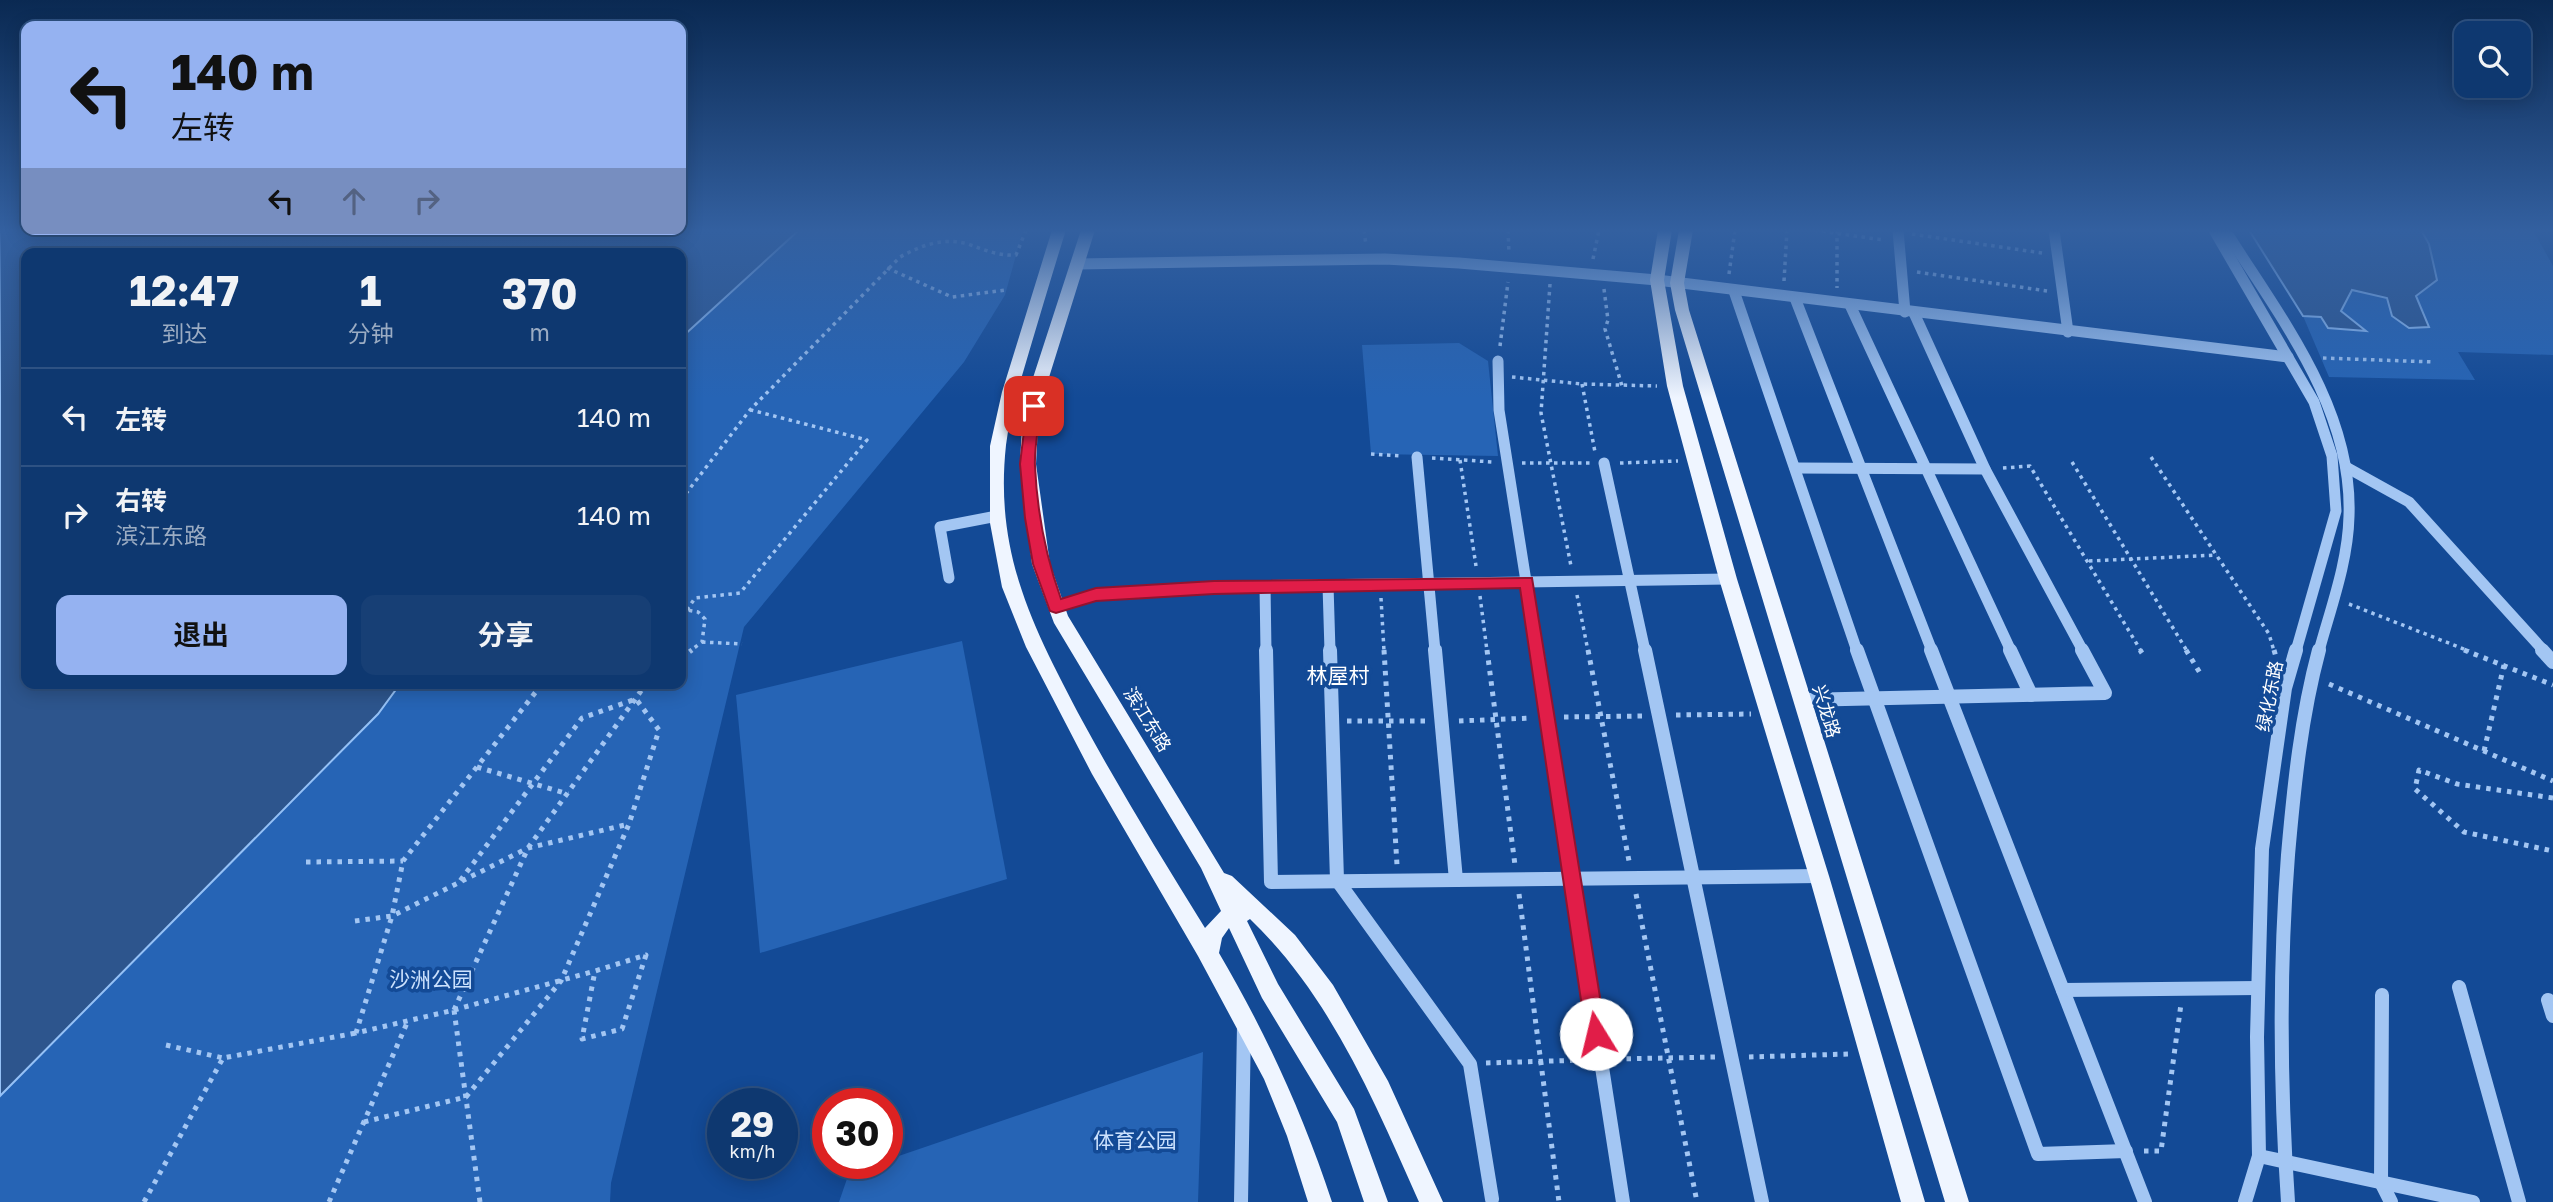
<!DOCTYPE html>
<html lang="zh">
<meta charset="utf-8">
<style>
body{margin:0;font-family:"Golos Text","Noto Sans SC",sans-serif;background:#173f75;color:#f1f3f6;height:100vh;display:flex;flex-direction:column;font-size:26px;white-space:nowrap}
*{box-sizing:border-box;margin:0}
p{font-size:23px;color:#9bacc3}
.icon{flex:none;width:38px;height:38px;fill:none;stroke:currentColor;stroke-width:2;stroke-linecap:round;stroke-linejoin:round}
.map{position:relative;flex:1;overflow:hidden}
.panel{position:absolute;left:21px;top:248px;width:665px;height:441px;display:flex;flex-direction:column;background:#0e3870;border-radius:14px;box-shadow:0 4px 18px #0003,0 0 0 2px #2e5283}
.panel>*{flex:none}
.banner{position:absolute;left:21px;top:21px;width:665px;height:214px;border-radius:14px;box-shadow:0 4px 18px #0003,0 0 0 2px #2e5283;background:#95b2f1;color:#111;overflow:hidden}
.buttons{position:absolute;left:2454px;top:21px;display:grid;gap:14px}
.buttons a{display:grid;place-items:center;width:77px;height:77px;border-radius:14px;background:#0e3870;box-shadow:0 4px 18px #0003,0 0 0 2px #2e5283;font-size:35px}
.speed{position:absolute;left:707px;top:1088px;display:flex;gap:14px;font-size:35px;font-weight:700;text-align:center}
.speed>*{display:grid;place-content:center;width:91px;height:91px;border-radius:50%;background:#0e3870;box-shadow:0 4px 18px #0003,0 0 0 2px #2e5283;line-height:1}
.speed small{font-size:18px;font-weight:400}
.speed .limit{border:10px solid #d22;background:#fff;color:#111}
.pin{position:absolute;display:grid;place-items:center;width:60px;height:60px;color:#fff;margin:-30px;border-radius:14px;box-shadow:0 4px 10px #0006}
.me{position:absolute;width:77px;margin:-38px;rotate:351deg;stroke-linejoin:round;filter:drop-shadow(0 0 5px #0008)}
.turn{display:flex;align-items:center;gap:24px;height:147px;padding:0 35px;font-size:32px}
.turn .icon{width:91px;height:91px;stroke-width:2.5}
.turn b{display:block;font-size:49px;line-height:60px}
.lanes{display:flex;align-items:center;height:66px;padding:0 35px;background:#0003;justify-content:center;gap:35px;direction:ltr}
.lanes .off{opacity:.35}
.eta{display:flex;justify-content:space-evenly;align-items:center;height:119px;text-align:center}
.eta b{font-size:42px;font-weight:700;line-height:49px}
.action{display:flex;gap:14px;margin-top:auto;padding:14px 35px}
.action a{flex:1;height:80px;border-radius:14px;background:#95b2f1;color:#111;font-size:28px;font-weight:700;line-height:80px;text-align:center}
.action a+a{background:#173f75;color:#f1f3f6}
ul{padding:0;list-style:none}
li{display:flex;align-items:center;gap:21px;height:98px;padding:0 35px;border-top:2px solid #2e5283}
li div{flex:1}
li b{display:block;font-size:26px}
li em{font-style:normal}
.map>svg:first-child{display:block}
.green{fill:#2664b5}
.water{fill:#2d558d;stroke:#95c1f6;stroke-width:2}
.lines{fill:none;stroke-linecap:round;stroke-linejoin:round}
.path-far1{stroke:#a3c6f3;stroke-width:3.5;stroke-dasharray:3.5 4.5;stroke-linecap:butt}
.path{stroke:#a3c6f3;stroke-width:5;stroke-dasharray:4.5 6;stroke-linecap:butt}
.minor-far1{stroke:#a3c6f3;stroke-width:11}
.minor{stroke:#a3c6f3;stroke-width:14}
.major{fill:#eff5ff;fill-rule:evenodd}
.route{fill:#e11d48;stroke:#92132f;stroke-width:2}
.labels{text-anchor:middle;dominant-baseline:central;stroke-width:7;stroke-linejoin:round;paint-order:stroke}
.street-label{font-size:18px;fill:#fff;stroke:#134a96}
.quarter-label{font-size:21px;fill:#fff;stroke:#134a96}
.near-park-label{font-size:21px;fill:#cbe1fd;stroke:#134a96}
</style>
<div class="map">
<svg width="2553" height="1202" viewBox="0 0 2553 1202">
<rect width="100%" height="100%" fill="#134a96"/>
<g class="green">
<path d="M799,230h224l-18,65 -41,67 -220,265 -133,556 -1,19h-610v-106l378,-382 22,-30h281v-346z"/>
<path d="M2249,230h284l20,36v89l-95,-3 17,28 -146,-3 -26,-61z"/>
<path d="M1459,343l29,18 10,95 -127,-2 -9,-109z"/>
<path d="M962,641l45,238 -247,74 -24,-258z"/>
<path d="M1203,1052l-5,150h-359l10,-29 27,-9h11v-4z"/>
</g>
<g class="water">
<path d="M0,230h799l-118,108v-84h-655v430h374l-22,30 -378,382z"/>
<path d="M2249,230h172l8,14 8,36 -21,16 13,31 -20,1 -17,-12 -5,-18 -35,-8 -11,21 25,20 -38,-3 -7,-11 -18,-1z"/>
</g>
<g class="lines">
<g class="path-far1">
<path d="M1364,230l2,15"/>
<path d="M1508,230l1,23"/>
<path d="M1814,230l70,10"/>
<path d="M1837,230v58"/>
<path d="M1912,234l130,19"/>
<path d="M1593,259l6,-29"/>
<path d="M887,268l65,29 54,-7"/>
<path d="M1917,272l130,19"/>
<path d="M1729,274l6,-44"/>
<path d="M1784,281l3,-51"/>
<path d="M1550,284l-9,129 30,153"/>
<path d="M1604,289l4,31 -3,9 17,57"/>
<path d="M1500,346l8,-64"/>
<path d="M2323,358l111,4"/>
<path d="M1512,377l70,7 75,2"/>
<path d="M1582,384l13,68"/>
<path d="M1371,454l31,2"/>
<path d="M2151,457l118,177 5,17"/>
<path d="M1432,458l61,4"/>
<path d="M1460,460l16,106"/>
<path d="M2072,462l115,189"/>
<path d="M1522,463h69"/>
<path d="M1620,463l58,-2"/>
<path d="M2003,468l27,-2 111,185"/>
<path d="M681,500l69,-90 150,-153c22,-12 43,-20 68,-13 17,6 30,12 48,11l10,-25"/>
<path d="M2089,561l128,-6"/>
<path d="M1577,595l11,56"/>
<path d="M1480,596l7,55"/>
<path d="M1381,598l3,53"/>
<path d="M2349,604l120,47"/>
<path d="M681,609l17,3 7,7 -3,23 -12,9"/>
<path d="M687,610l8,-12 45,-5 127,-153 -116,-30"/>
<path d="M702,642l40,2"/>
</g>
<g class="path">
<path d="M1384,650l13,215"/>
<path d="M1487,650l28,215"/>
<path d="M1588,650l41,211"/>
<path d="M2140,650l2,3"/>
<path d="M2186,650l14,23"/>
<path d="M2274,650l2,7"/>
<path d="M2464,650l89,35"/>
<path d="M681,658l11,-8"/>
<path d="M2329,684l224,97"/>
<path d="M1676,715l75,-1"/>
<path d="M1564,717l79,-1"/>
<path d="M1347,721h79"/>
<path d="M1459,721l72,-3"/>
<path d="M2484,751l20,-86"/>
<path d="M477,767l91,27"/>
<path d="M2553,798l-96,-14 -38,-14 -4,19 49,43 89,19"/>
<path d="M306,862l97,-1"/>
<path d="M1519,894l40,308"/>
<path d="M1636,894l61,308"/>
<path d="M355,921l37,-5 136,-68 101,-24"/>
<path d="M646,955l-24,74 -40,10 13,-68z"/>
<path d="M454,1010l74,-162 118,-164"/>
<path d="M454,1010l141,-39"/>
<path d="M166,1045l57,13"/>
<path d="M1749,1057l99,-3"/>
<path d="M1616,1059l99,-2"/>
<path d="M1486,1063l100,-3"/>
<path d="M364,1122l102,-25 95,-116 68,-157 30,-94 -23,-31 -54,19 -122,163"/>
<path d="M2144,1151h17l20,-147"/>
<path d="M144,1202l79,-144 133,-25"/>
<path d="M329,1202l78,-179"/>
<path d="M480,1202l-26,-192 -98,23 36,-117 11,-55 139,-177"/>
</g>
<g class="minor-far1">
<path d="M1898,230l7,82"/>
<path d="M2054,230l14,102"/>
<path d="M2214,230l100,172 18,54 4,55 -40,140"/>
<path d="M2225,230c54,86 128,178 124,286 -1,46 -18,91 -30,135"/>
<path d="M1077,264l308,-5 74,4 198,17 631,77"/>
<path d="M1734,291l123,360"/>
<path d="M1795,298l137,353"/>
<path d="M1850,305l161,346"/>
<path d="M1914,313l71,156 98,182"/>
<path d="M1498,361l1,49 38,241"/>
<path d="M1417,457l18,194"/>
<path d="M1604,463l41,188"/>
<path d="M2346,467l63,35 135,149"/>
<path d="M1795,468l190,1"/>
<path d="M949,578l-9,-51 57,-11"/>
<path d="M1328,585l2,66"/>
<path d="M1265,586l1,65"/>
<path d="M1056,607l40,-12 142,-9 490,-7"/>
</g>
<g class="minor">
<path d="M1266,650l5,232 548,-6"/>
<path d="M1330,650l7,230 133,184 22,135"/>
<path d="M1435,650l21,230"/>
<path d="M1537,650l86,552"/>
<path d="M1645,650l117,552"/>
<path d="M1857,650l181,504 88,-3"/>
<path d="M1931,650l214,552"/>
<path d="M2010,650l21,45"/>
<path d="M2542,650l11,12"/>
<path d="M1801,700l304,-7 -23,-43"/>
<path d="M2459,987l60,215"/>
<path d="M2063,990l195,-2"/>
<path d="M2382,995l-1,187 10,20"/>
<path d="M2548,1000l5,16"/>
<path d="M2259,1156l214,46"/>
<path d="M1241,1202l3,-177"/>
<path d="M2245,1202l14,-46 -2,-119 5,-188 23,-161 11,-38"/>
<path d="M2288,1202c-8,-116 -9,-231 0,-347 6,-69 13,-138 31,-205"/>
</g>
<g class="major">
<path d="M1052,230h14c-13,41 -25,82 -37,122 -9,31 -19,61 -23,93 -12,110 28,184 77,277 38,70 80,138 122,206l16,-17 -20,-43 -147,-245 -22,-59 -12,-100 2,-38 8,-39 51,-157h14l-49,157 -8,39 -2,38 14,100 18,52 156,257 8,3 63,59 38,50 55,96 55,121h-24c-45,-101 -88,-205 -169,-283l-3,2 31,63 76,125 34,93h-24l-27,-80 -75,-124 -33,-70 -7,10 -3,15c47,80 84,161 113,249h-24l-21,-66 -23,-57 -66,-123 -106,-182 -66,-127 -24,-60 -12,-64v-77l12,-54z"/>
<path d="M1658,230h14l-8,50 19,106 54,193 92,297 96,326h-24l-92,-326 -90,-297 -52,-193 -17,-106z"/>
<path d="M1679,230h14l-9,53 5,27 280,892h-24l-270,-892 -5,-27z"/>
</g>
</g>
<linearGradient id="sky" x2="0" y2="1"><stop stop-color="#0a2952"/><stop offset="0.58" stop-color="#3360a0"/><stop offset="1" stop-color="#3360a0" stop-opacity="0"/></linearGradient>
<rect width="2553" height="398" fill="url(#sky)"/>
<path class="route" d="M1034,401l7,5c-2,20 -7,41 -6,60 2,45 11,91 26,133l35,-11 118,-7 318,-3 74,456 -3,7 -7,2 -7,-2 -3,-7 -66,-446 -306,6 -118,7 -40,12 -6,-2 -17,-47 -8,-46 -5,-54 7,-58z"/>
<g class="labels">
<g class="street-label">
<text transform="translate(2269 696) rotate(-79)">绿化东路</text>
<text transform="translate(1827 711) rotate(73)">兴龙路</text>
<text transform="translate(1148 719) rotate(58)">滨江东路</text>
</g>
<g class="quarter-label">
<text x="1338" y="675">林屋村</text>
</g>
<g class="near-park-label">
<text x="431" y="979">沙洲公园</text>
<text x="1135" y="1140">体育公园</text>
</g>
</g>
</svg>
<div class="buttons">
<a><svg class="icon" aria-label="search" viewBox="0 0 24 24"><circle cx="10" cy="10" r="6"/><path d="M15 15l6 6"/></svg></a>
</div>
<div class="speed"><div>29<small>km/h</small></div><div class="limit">30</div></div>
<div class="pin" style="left:1034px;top:406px;background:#d93025"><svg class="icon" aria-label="arrive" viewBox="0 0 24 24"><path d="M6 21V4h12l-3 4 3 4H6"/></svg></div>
<svg class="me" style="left:1596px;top:1034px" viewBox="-20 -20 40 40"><circle r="19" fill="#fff"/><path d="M0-13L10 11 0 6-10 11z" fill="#e11d48"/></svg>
<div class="banner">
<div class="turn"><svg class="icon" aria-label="left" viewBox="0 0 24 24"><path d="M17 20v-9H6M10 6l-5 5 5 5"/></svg><div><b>140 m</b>左转</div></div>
<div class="lanes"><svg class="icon" aria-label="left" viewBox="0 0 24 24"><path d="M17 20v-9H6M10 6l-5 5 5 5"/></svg><svg class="icon off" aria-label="ahead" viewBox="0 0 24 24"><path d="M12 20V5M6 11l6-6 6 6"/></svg><svg class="icon off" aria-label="right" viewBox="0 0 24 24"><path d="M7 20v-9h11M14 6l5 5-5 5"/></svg></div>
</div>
<section class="panel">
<div class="eta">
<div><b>12:47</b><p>到达</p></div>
<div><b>1</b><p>分钟</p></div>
<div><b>370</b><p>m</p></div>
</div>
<ul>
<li><svg class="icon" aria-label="left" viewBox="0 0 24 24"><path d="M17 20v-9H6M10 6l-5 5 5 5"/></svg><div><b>左转</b></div><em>140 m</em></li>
<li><svg class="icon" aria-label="right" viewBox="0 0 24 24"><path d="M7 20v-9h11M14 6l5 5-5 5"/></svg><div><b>右转</b><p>滨江东路</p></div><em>140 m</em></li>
</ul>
<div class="action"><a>退出</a><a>分享</a></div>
</section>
</div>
